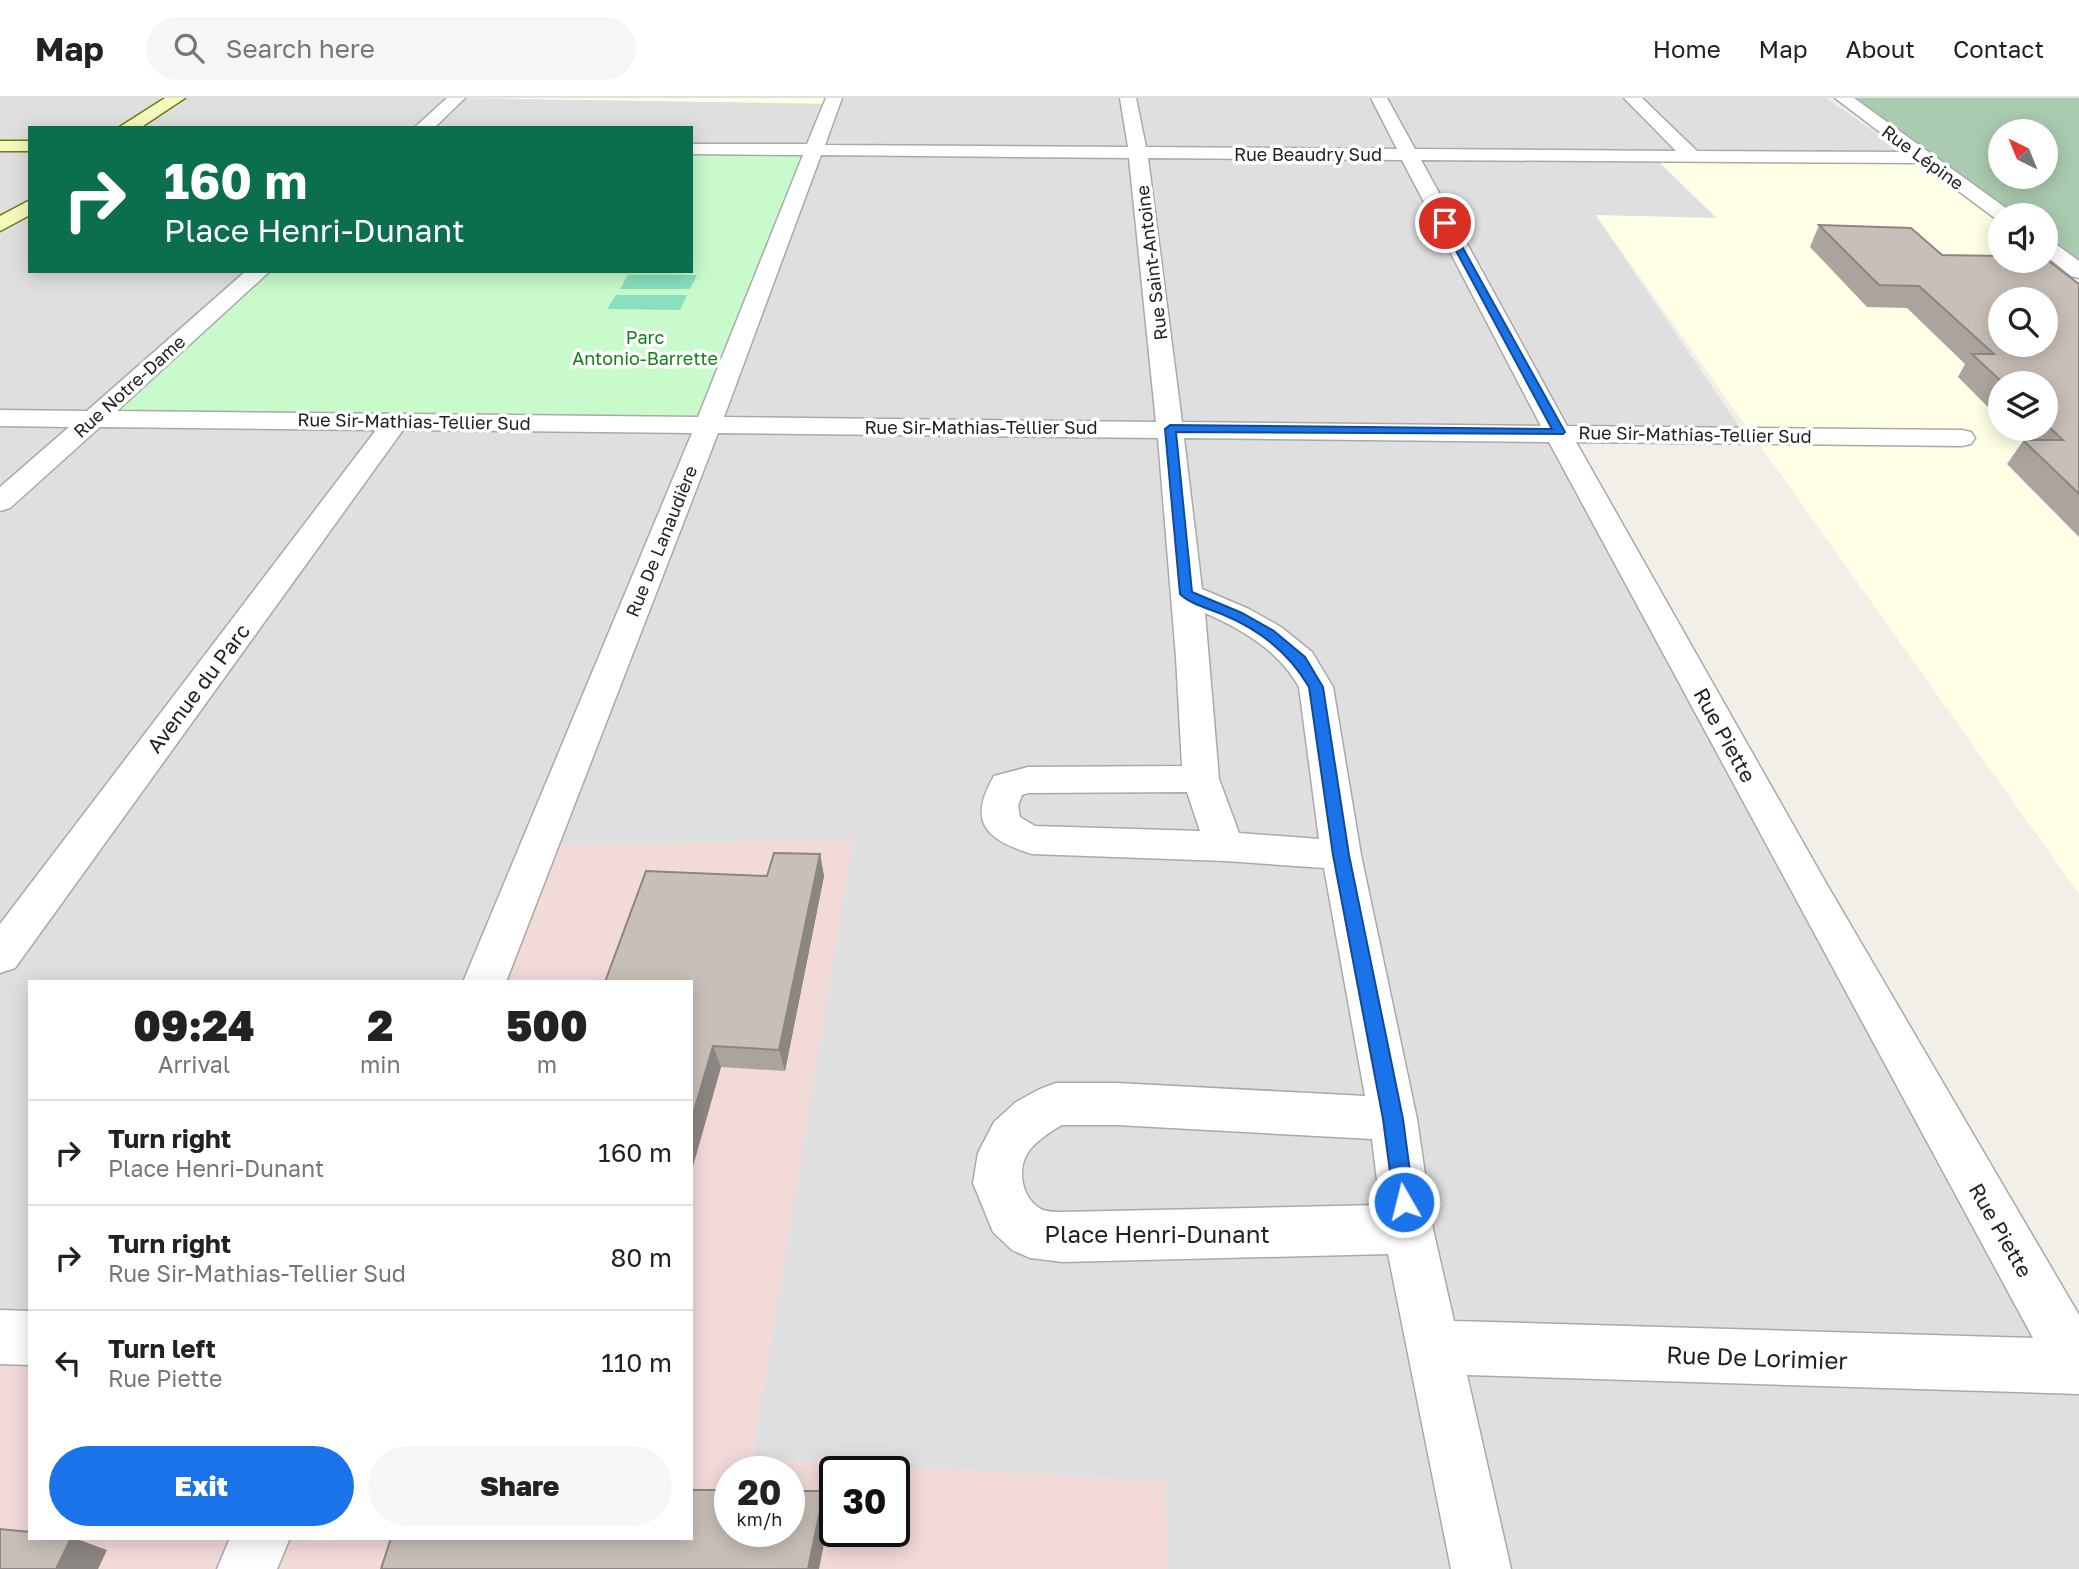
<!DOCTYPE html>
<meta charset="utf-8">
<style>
body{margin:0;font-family:"Golos Text",sans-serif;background:#f6f6f6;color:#222;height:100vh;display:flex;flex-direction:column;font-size:26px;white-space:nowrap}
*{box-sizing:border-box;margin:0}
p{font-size:23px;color:#767676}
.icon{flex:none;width:38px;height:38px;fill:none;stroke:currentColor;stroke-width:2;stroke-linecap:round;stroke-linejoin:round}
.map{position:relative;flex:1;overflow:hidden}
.details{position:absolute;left:28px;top:882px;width:665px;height:560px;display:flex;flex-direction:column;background:#fff;border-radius:0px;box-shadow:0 4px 18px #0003}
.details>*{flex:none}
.guide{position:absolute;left:28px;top:28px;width:665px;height:147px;border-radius:0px;box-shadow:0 4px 18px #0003;background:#0b6e4f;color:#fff;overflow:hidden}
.needle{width:46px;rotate:317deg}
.controls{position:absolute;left:1988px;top:21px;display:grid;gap:14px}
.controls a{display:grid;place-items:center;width:70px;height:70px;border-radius:50%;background:#fff;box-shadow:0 4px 18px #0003;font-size:35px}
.speed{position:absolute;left:714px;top:1358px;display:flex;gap:14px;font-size:35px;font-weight:700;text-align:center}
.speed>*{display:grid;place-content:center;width:91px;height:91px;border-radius:50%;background:#fff;box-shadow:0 4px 18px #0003;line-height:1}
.speed small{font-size:18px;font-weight:400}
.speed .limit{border:4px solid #111;border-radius:10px;background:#fff;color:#111}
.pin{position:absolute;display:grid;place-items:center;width:60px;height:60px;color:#fff;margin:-30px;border:4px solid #fff;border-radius:50%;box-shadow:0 2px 7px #0007}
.me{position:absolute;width:77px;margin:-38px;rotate:352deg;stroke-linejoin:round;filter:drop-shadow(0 0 5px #0008)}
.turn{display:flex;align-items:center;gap:24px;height:147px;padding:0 21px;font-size:32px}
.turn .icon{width:91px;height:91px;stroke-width:2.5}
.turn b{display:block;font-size:49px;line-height:60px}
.eta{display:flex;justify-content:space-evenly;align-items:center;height:119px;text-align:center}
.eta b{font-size:42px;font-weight:800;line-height:49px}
.primary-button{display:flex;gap:14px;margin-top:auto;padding:14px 21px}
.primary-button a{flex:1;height:80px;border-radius:42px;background:#1a73e8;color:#fff;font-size:28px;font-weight:800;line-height:80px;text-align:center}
.primary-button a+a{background:#f6f6f6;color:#222}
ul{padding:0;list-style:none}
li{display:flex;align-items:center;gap:21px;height:105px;padding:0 21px;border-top:2px solid #e0e0e0}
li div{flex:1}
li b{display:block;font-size:26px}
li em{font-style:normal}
header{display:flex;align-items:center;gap:42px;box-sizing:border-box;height:98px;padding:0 35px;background:#fff;border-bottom:2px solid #e0e0e0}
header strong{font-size:33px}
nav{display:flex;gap:38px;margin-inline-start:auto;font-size:24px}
.search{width:490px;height:63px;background:#f6f6f6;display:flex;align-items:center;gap:18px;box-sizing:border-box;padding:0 24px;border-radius:38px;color:#767676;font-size:26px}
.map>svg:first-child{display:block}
.residential{fill:#e0dfdf}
.commercial{fill:#f2dad9;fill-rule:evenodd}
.education{fill:#ffffe5;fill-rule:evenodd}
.cemetery{fill:#aacbaf;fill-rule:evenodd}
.park{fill:#c8facc}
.pitch{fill:#88e0be}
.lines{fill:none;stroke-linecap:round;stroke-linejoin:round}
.street-casing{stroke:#a9a9a9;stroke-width:3}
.secondary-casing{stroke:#707d05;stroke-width:3}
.street{fill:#fff;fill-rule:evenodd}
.secondary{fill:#f7fabf;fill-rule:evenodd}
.wall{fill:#aba49e}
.shaded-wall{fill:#8b8681}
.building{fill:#c7bfb8;stroke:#8b8681;stroke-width:2;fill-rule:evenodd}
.route{fill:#1a73e8;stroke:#114b97;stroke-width:2}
.labels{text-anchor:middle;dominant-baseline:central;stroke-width:7;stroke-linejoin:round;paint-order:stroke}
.far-street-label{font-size:18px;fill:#222;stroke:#fff}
.far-park-label{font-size:18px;fill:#0c8416;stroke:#fff}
.street-label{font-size:21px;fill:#222;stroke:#fff}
.near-street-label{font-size:24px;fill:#222;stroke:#fff}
</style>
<header>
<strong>Map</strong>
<div class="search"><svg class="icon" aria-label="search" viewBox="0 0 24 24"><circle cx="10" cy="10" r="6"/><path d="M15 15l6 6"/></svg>Search here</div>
<nav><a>Home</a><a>Map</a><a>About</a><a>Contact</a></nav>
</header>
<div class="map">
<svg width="2079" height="1471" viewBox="0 0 2079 1471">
<rect width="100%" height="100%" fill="#f2efe9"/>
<path class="residential" d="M0,0h1826l92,64 -261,-2 60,59 -121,-3 153,225 -186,-2 516,938v192h-911l-3,-87 -413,-24 100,-617 -378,141h-444v379l-30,-1v-1211l30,-1v123h233l441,159 -13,-302h-661v16l-30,-1z"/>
<path class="commercial" d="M853,743l-101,617 413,24 3,87h-1168v-209l30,1v177h661v-556h-217l56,-137zM730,1374h59v59h-59zM835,1374h59v59h-59z"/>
<g class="education">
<path d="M456,0h382l-2,6z"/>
<path d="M1925,60l78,57h-3v46h46v-15l33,25v623l-483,-679 121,3 -61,-59zM2000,201h46v46h-46zM2000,285h46v46h-46z"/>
</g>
<path class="cemetery" d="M1853,0h226v163l-33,-24v-22h-30zM2000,33h46v46h-46z"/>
<path class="park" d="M691,51l121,1 -105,275 -615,-7 167,-147h432z"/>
<g class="pitch">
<path d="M628,177h69l-7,14h-70z"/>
<path d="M616,197h71l-7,15 -73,-1z"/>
</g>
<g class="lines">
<g class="street-casing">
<g id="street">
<path d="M447,0h18l-31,30h-20z"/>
<path d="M826,0h16l-17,47 303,2 -8,-49h16l10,49 251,2 -26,-51h16l28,51 261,2 -52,-53h18l55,53 209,1 -71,-54h19l156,113 3,4h-13v5l-4,-1 -75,-56 -500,-3 146,266 395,4 9,2 4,6 -4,6 -9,2 -386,-4 250,441 253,432v79l-612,-19 44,194h-60l-63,-315 -325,8 -33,-4 -18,-8 -19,-18 -20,-49 5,-30 16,-31 22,-20 24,-13 16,-6h61l248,13 -41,-228 -99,-7 -193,-7c-46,-14 -65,-32 -38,-78l34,-9 154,-1 -6,-109 -18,-219 -440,-5 -212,549h-43l229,-549 -289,-3 -388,538 -15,5v-49l376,-494 -276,-3 -90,81 -10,3v-24l69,-60 -69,-1v-16l87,1 159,-140h24l-153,140 581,6 105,-262 -112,-1v-10h116zM821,57l308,3 27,264 -432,-5zM1148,60l254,2 139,266 -359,-4zM1184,340l365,4 484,896 -579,-17 -21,-92 -16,-110 -56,-264 -28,-168 -21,-35 -31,-25 -32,-18 -47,-20zM1205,515c38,17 73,37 94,74l20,152 -80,-6 -20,-54zM1187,694l13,39 -165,-5 -15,-9 -2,-11 4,-11 6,-2zM1062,1027h55l255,14 8,66 -317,7c-7,0 -17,0 -22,-3 -19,-10 -24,-38 -14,-55 7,-12 23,-22 35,-29z"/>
<path d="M2046,142l7,2 26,19v17l-8,-2 -25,-20z"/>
<path d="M0,1212l30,1v54l-30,-1z"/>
<path d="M230,1440h60l-13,31h-60z"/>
</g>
</g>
<g class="secondary-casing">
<g id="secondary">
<path d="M165,0h20l-45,30h-22z"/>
<rect x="0" y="43" width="30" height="10"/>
<path d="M30,102v15l-30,16v-15z"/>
</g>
</g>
<use href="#street" class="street"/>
<use href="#secondary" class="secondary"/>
</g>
<g class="wall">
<path d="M1819,127l123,30 137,29v253l-72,-73 16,-23 -13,-12h36v-46h-46v36l-42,-42 7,-13 -58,-56 -40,-1 -57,-60z"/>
<path d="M820,756l4,22 -39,195 -64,-4 -30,106v-191l76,-106z"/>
</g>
<g class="shaded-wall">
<path d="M820,756l4,22 -39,195 -6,-21z"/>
<path d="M713,948l8,21 -30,106v-52z"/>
<path d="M824,1393l8,13 -13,65h-11z"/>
<path d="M71,1440h3l33,12 -9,19h-42z"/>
</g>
<g class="building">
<path d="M1819,127l92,3 31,27 58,1v5h46v-2l33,25v210l-56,-54h40l-17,-16v-41h-43l-31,-29h22l-75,-68 -40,-1zM2000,201h46v46h-46z"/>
<path d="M774,755l46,1 -41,196 -66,-4 -22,75v-139h-86l41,-111 121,5z"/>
<path d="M691,1392h39v41h59v-40h35l-16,78h-427l10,-31h300z"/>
<path d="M0,1431l30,3v6h41l-15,31h-56z"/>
</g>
<path class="route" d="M1445,123l4,2 116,209 -2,2 -387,-2 16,160 50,21 32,18 31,26 18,30 26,168 54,264 11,83 -3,6 -7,3 -7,-3 -3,-6 -11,-83 -50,-264 -24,-168c-20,-34 -49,-57 -85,-72 -14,-6 -34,-11 -44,-21l-15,-165 5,-4 382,4 -111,-206z"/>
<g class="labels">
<g class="far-street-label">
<text x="1308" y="56">Rue Beaudry Sud</text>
<text transform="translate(1923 59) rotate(36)">Rue Lépine</text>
<text transform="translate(1151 165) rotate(-97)">Rue Saint-Antoine</text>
<text transform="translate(129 288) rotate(-42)">Rue Notre-Dame</text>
<text transform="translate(414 323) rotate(1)">Rue Sir-Mathias-Tellier Sud</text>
<text x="981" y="329">Rue Sir-Mathias-Tellier Sud</text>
<text transform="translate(1695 336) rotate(1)">Rue Sir-Mathias-Tellier Sud</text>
<text transform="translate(661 443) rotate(-68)">Rue De Lanaudière</text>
</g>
<g class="far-park-label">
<text x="645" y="239">Parc<tspan x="645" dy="21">Antonio-Barrette</tspan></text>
</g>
<g class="street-label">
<text transform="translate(198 590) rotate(-53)">Avenue du Parc</text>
<text transform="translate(1725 637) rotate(61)">Rue Piette</text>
<text transform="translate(2001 1132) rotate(60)">Rue Piette</text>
</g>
<g class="near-street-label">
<text x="1157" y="1135">Place Henri-Dunant</text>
<text transform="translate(1757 1259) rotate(2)">Rue De Lorimier</text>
</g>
</g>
</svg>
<div class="controls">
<a><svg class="needle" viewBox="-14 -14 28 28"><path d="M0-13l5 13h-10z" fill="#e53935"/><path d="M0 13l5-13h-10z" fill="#767676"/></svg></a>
<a><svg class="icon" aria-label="sound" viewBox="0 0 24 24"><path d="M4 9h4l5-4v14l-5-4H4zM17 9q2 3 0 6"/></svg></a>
<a><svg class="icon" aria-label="search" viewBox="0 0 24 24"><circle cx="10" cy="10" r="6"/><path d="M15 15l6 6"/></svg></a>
<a><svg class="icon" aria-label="layers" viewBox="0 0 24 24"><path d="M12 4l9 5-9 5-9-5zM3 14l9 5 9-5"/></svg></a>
</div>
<div class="speed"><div>20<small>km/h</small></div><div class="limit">30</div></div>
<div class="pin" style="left:1445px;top:125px;background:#d93025"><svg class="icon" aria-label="arrive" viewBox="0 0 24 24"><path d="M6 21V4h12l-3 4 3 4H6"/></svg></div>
<svg class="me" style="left:1404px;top:1104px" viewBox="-20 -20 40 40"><circle r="17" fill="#1a73e8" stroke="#fff" stroke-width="3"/><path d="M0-11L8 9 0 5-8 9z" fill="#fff"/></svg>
<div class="guide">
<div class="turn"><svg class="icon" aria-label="right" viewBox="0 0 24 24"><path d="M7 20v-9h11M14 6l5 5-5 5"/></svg><div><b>160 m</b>Place Henri-Dunant</div></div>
</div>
<section class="details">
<div class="eta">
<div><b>09:24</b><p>Arrival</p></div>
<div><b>2</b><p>min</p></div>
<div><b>500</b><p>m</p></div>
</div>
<ul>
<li><svg class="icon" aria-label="right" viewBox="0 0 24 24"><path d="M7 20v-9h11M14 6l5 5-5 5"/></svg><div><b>Turn right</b><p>Place Henri-Dunant</p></div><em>160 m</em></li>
<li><svg class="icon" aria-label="right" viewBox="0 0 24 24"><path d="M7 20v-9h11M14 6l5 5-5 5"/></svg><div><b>Turn right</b><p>Rue Sir-Mathias-Tellier Sud</p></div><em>80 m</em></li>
<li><svg class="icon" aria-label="left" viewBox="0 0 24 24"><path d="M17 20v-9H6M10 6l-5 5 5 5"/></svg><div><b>Turn left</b><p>Rue Piette</p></div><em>110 m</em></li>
</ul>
<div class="primary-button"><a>Exit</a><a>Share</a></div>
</section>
</div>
